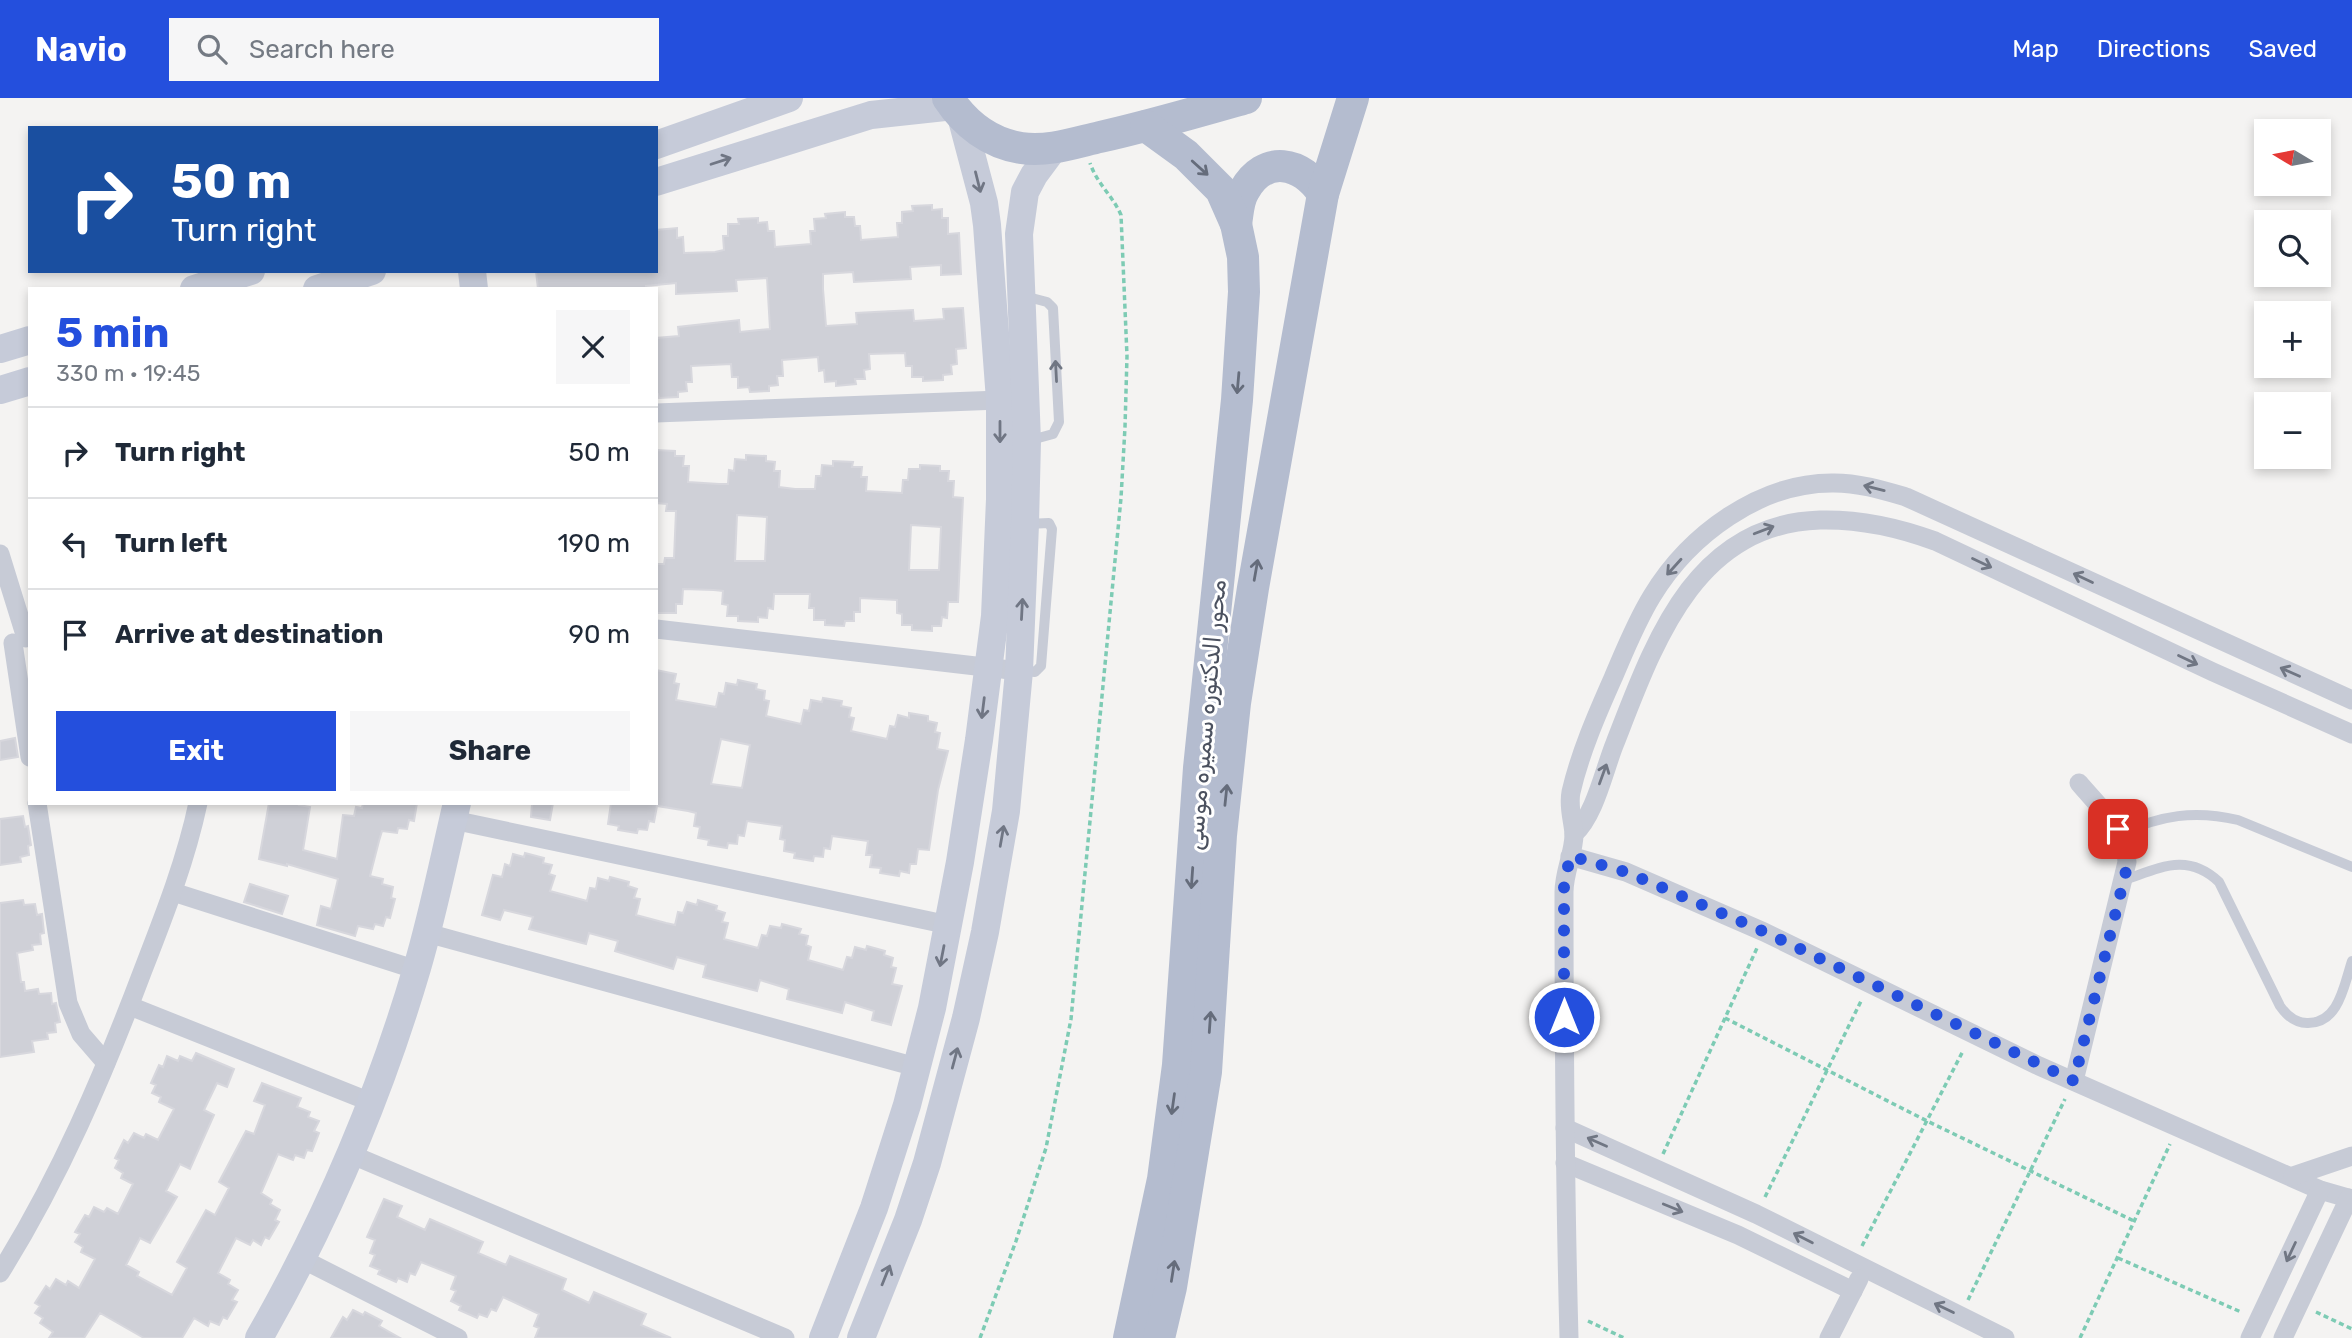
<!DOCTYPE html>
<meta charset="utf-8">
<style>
body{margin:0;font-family:Rubik,"Noto Sans Arabic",sans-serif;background:#f6f6f7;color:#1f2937;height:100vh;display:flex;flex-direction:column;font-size:26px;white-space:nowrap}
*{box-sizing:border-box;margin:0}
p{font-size:23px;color:#747a83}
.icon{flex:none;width:38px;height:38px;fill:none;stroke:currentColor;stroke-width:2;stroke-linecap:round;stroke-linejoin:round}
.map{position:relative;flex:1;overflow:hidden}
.side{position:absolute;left:28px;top:189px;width:630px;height:518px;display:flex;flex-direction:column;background:#fff;border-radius:0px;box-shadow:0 4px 10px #0003}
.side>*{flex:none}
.top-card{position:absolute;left:28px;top:28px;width:630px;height:147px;border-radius:0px;box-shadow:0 4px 10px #0003;background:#1a4fa0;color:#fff;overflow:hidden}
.needle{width:46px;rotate:280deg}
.controls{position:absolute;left:2254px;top:21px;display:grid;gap:14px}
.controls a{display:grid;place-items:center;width:77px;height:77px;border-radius:0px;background:#fff;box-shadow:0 4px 10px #0003;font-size:35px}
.pin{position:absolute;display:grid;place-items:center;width:60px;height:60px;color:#fff;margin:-30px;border-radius:14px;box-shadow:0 4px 10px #0006}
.me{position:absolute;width:77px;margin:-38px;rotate:0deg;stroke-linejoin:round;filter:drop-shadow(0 0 5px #0008)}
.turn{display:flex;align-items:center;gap:24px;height:147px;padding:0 28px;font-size:32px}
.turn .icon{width:91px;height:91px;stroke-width:2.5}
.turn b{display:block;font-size:49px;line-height:60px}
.round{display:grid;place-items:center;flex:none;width:74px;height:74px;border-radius:0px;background:#f6f6f7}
.overview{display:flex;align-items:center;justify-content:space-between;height:119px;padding:0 28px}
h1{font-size:42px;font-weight:700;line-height:52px;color:#244fdd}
.button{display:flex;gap:14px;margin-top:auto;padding:14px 28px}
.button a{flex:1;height:80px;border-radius:0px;background:#244fdd;color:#fff;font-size:28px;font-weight:700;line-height:80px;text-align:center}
.button a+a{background:#f6f6f7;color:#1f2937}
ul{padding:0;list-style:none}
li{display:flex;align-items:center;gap:21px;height:91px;padding:0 28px;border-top:2px solid #e0e1e3}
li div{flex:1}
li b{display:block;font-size:26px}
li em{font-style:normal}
header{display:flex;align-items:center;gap:42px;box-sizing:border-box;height:98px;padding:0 35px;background:#244fdd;color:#fff}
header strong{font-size:33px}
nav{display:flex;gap:38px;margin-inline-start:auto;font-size:24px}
.search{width:490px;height:63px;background:#f6f6f7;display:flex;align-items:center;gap:18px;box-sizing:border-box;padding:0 24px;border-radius:0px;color:#747a83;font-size:26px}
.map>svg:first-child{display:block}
.building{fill:#cfd0d7;stroke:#d7d7dd;stroke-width:2;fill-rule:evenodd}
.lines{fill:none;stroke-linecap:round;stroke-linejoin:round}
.path{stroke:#7dcbb4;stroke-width:3.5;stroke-dasharray:5 3.5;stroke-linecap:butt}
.lane{stroke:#c7cbd6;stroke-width:10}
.street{stroke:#c7cbd6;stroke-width:19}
.secondary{stroke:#c6cbd9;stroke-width:28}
.primary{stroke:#b4bccf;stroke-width:32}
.oneway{stroke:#707684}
.oneway2{stroke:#656c7b}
.oneway3{stroke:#707683}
.route{stroke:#244fdd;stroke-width:12;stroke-dasharray:0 21.6}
.labels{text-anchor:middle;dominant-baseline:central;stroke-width:6;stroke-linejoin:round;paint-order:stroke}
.street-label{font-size:24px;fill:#4b515f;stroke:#fff}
</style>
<header>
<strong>Navio</strong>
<div class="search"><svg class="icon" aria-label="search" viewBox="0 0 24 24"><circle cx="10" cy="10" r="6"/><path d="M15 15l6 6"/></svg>Search here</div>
<nav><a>Map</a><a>Directions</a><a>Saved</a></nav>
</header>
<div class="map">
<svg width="2352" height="1240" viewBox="0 0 2352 1240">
<rect width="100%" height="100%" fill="#f4f3f2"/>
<g class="building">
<path d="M932,107v5l10,-1v9h6v16l11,-1 2,41 -20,1v-10l-31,2 1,12 -57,3 -1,-10 -30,2v15l3,37 31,-2 -1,-11 57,-3 1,11 30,-2 -1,-10 20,-1 3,40 -10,1 1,15 -6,1 1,9 -9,1v5l-20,1v-4h-11v-11h-6l-1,-13 -36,1 1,15 -6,1 1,9h-10l1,5 -20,2v-5l-11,1 -1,-12 -5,1 -1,-14 -36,3 1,16h-6l1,9 -9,1v5l-19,1 -1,-5 -11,1v-11h-6l-1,-13 -40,2 1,16h-6l1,9 -9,1v5l-19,1 -1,-4h-2v-56l23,-2 -1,-9 61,-7 1,12 30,-3 -3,-51 -31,2 1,11 -19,1 -42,2v-11l-30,3v3h-108l-2,-18h120v-41l21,-2v10l6,-1 1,16 31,-1 9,-2 -1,-14h5v-12h11l-1,-5 20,-1v5l9,-1 1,9h6l1,16 36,-3 -1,-13h5l-1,-12 12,-1 -1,-4 20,-2v5h9l1,9h5l1,14 37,-3 -1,-14h5v-11l11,-1 -1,-5z"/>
<path d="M656,352l19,1v5h9l-1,10h6l-1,16 31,2h9l1,-14 5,1 1,-12 11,1v-5l20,1v5l9,1 -1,9h6l-1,16 16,2h20l1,-13h5l1,-11 11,1v-5l20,1 -1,5h10l-1,10h6l-1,14 36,2 1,-13h5l1,-11h11v-4l20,1v5h9l-1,10h6l-1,16 10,1 -5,104h-10l-1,16 -5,-1 -1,9h-9v5l-20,-1v-5h-10v-11l-5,-1v-13l-37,-2v14h-6v9h-9l-1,5 -19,-1v-5h-11v-12h-5l1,-14h-36l-1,15 -5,-1 -1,10 -9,-1v5l-20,-1v-5h-11l1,-11 -6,-1 1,-13 -9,-1 -31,-1 -1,15h-6v9h-20v-49h8l1,-6h9l2,-47h-10l1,-7 -11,-1zM737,417l30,2 -2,44h-30zM911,427l30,2 -2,43h-30z"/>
<path d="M656,572l20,4 -2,9 5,1 -3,16 40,7 3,-14 5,1 2,-11 11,2 1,-5 19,4 -1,5 9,2 -1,9 5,1 -3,15 35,8 3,-14 5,1 2,-11 11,2 1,-4 19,3 -1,5 10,2 -2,9 5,1 -3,13 36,8 3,-13 5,1 3,-12 11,3v-5l19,3v5l9,2 -2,9 5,1 -3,16 11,2 -10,39 -9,60 -11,-1 -2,15h-6l-1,9 -9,-2 -1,5 -19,-3 1,-5 -11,-1 2,-12h-6l2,-14 -36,-5 -2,13 -6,-1 -1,9 -9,-1 -1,5 -19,-3 1,-5 -11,-2 1,-11 -5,-1 2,-13 -35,-5 -3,15 -6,-1 -1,9 -9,-1 -1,5 -19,-3 1,-5 -11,-2 2,-11 -6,-1 2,-13 -8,-2 -31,-5 -3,16 -5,-1 -2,9 -9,-1 -1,4 -19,-3 1,-4 -11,-2 3,-21h45zM721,641l29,6 -8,43 -31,-4z"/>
<path d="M15,640l3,19 -18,3v-19z"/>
<path d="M269,705h31l-1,2 11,2 -7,43 34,9 6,-44 11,1 2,-9 6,1 1,-5h54l-3,18 -5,-1 -2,9 -9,-1 -1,5 -15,-2 -3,10 -9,35 13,3 -1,5 11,3 -2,11 4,1 -5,19 -4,-1 -3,9 -8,-2 -2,5 -15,-3 -3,10 -38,-11 4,-19 10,3 7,-30 -51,-15v2l-28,-7z"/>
<path d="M532,705h21l-3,17 -19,-3z"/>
<path d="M23,718l2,11 3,-1 3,19 -3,1 1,9 -9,2 1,5 -21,3v-46z"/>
<path d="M525,755l19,5 -1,5 9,2 -3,9 6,2 -5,15 37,10 3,-13 6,1 2,-11 11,3 1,-4 19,5 -1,4 9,3 -3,9 6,1 -4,16 30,8 9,2 3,-13 5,1 4,-11 10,3 1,-5 19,6 -1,4 9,3 -3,9 6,1 -4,16 34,9 4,-13 5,1 3,-10 11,2 1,-4 19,5 -2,5 9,2 -2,9 5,2 -3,13 35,10 4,-13 5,1 3,-11 11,3 1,-4 18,5 -1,4 9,3 -2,9 5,1 -4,16 10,2 -11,39 -19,-5 2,-9 -29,-9 -3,11 -55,-14 2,-10 -29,-9 -3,11 -54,-14 3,-12 -29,-8 -4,12 -58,-18 3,-10 -29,-8 -3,11 -57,-15 4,-12 -29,-7 -4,10 -18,-5 11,-40 9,2 3,-13 5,2 3,-12 11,3z"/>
<path d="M250,786l38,12 -6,18 -38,-12z"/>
<path d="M23,802l1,5 11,-1 2,11 5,-1 2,19 -4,1 1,10 -9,1 1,5 -16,3 4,29h3l1,9 13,-2 1,5 12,-1 1,11 4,-1 4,19 -5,1 1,9 -9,1 1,6 -16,2 2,11 -34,5v-154z"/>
<path d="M196,955l38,16 -7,18 -10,-4 -13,27 10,5 -24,54 -10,-5 -14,27 11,6 -27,46 -10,-5 -14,27 13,7 -2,4 35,19 15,-27 -10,-6 29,-52 9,5 14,-27 -10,-6 27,-51 8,3 11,-29 -11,-4 8,-18 39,15 -4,9 13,5 -2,5 11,4 -5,10 5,2 -7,18 -5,-1 -3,8 -9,-3 -2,5 -15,-6 -17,39 11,7 -2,4 10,6 -5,10 4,2 -10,17 -4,-2 -4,8 -8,-5 -3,5 -14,-7 -18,35 12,7 -2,4 10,6 -6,10 5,2 -10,17 -4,-2 -4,8 -9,-4 -2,5 -14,-8 -12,20h-38l-44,-25 -16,25h-35l4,-6 -13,-9 3,-5 -8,-5 5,-7 -5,-3 11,-17 4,3 6,-10 10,6 2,-4 11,7 16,-29 -14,-7 2,-5 -8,-5 5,-8 -5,-2 10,-17 4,2 5,-10 10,5 3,-4 11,6 15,-30 -12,-6 2,-5 -8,-5 4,-8 -4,-2 9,-18 4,3 6,-10 10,5 2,-4 12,6 16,-31 -15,-7 2,-5 -9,-4 4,-8 -5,-2 8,-18 4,2 4,-11 11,5 2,-5 12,5z"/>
<path d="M384,1101l18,7 -5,11 28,13 5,-11 53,23 -5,11 28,12 4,-9 56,23 -4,11 27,13 5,-11 52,22 -5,11 30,13h-136l4,-10 -5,-2 5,-12 -36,-17 -7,14 -5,-2 -4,8 -8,-3 -2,4 -18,-8 2,-4 -10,-5 5,-10 -5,-2 5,-13 -35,-14 -6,13 -5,-2 -3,9 -9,-4 -2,4 -18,-8 2,-4 -10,-4 5,-11 -5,-2 5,-13 -8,-3z"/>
<path d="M353,1212l10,5 2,-3 17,9 -3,5 21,12h-69l12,-21 4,3z"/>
</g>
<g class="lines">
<g class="path">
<path d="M1725,920l202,103 207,100"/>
<path d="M1663,1056l94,-206"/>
<path d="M1765,1099l97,-198"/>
<path d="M1862,1148l101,-195"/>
<path d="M2118,1160l123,54"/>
<path d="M1968,1202l97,-201"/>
<path d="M2316,1214l36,17"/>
<path d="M1588,1223l36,17"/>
<path d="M980,1240l36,-97 30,-93 25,-129 50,-521 4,-71 2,-71 -6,-141c-8,-19 -24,-31 -31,-52"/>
<path d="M2080,1240l90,-194"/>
</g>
<g class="lane">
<path d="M1024,198l23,6 6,6 6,114 -6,12 -22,6"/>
<path d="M1023,573l12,1 6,-6 11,-137 -3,-6 -22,1"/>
<path d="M2121,736c39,-19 74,-24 117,-14l114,47"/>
<path d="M2124,782c36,-12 63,-28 95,2l61,124c7,10 15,17 27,17 32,1 37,-38 45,-62"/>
</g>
<g class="street">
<path d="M656,315l344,-13"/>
<path d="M0,456l26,84"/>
<path d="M656,531l363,42"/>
<path d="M13,545l17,114"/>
<path d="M37,705l31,200 13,31 25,29"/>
<path d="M453,722l496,105"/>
<path d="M1574,736c21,-19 30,-64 41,-91 39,-100 79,-219 205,-223 41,-1 77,7 115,21l278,131 139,62"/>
<path d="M1570,758l56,16 138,60 275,134 281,124 32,9"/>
<path d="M173,794l244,78"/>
<path d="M427,835l489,134"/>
<path d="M130,908l243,97"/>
<path d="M2074,983l53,-219c-1,-33 -28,-55 -48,-79"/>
<path d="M1565,1030l191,86 249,124"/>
<path d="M350,1056l435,184"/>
<path d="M1565,1065l173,72 115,56"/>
<path d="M2293,1078l59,-20"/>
<path d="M302,1161l156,79"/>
<path d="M0,1175c60,-96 103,-197 143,-303 21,-54 43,-110 55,-167"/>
<path d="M1569,1240c-4,-149 -5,-297 -5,-446 0,-20 10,-39 10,-58 -1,-14 -6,-27 -3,-42 9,-39 26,-78 42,-114 12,-28 23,-56 39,-82 37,-61 108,-114 182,-113 25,0 48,7 72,14l446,203"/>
<path d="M1829,1240l30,-59"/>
<path d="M2250,1240l70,-148"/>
<path d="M2283,1240l66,-140"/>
</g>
<g class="secondary">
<path d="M656,47l133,-47"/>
<path d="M656,84l215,-67 83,-9"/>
<path d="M472,173l2,18"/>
<path d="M194,191l57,-18"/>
<path d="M317,191l55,-18"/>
<path d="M0,251l30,-9"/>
<path d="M0,292l30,-9"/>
<path d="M259,1240c67,-117 120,-241 158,-370 16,-54 27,-110 40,-165"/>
<path d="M823,1240l51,-130 33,-103 25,-97 28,-146 19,-122 16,-124 5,-117v-99l-13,-175 -3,-22 -23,-87"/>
<path d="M861,1240l47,-118 19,-57 39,-145 19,-86 21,-121 13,-140 6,-147 2,-83 -8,-207 6,-42 9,-17 20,-27"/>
</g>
<g class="primary">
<path d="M948,0c17,26 42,45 73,50 27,4 53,-5 79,-11 49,-11 97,-25 146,-39"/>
<path d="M1236,126c2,-11 2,-24 8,-33 20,-37 58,-30 79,3"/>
<path d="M1129,1240l34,-159 15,-114 21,-297 38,-368 7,-108 -1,-35 -7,-33 -15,-34 -35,-35 -40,-29"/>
<path d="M1159,1240l12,-51 35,-215 15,-237 14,-132 18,-115 70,-394 30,-96"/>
</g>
</g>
<defs><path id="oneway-shaft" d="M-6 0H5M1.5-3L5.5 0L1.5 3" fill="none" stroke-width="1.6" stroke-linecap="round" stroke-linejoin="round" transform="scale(1.75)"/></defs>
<g class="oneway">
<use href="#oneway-shaft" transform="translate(721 63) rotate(-18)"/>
<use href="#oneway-shaft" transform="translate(978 84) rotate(76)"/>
<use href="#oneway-shaft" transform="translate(1000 334) rotate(90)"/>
<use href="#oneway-shaft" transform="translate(1022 511) rotate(-87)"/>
<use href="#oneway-shaft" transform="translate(983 610) rotate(97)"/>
<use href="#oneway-shaft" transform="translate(1002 738) rotate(-80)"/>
<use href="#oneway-shaft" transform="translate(942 858) rotate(101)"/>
<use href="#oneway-shaft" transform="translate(955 960) rotate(-75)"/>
<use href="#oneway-shaft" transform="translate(886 1177) rotate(-68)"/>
</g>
<g class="oneway2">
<use href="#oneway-shaft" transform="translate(1200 70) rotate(42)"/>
<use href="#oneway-shaft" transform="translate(1238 285) rotate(95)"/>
<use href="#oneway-shaft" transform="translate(1256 472) rotate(-80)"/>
<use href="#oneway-shaft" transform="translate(1226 697) rotate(-84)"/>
<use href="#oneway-shaft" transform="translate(1192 780) rotate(94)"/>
<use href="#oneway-shaft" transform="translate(1210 924) rotate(-86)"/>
<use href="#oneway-shaft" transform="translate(1173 1006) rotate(98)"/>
<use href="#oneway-shaft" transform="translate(1173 1173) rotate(-81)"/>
</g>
<g class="oneway3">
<use href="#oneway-shaft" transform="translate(1056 273) rotate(-93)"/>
<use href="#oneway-shaft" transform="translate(1874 390) rotate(-166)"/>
<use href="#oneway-shaft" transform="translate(1764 432) rotate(-21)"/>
<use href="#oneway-shaft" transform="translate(1982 465) rotate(25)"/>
<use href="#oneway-shaft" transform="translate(1674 469) rotate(132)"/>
<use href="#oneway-shaft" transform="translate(2083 480) rotate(-155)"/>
<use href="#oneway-shaft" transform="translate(2188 562) rotate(25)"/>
<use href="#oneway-shaft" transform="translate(2290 574) rotate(-156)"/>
<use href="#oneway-shaft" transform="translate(1603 676) rotate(-70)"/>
<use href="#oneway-shaft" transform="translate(1597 1044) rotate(-156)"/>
<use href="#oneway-shaft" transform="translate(1673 1110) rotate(22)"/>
<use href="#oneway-shaft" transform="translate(1803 1140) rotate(-153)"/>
<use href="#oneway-shaft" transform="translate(2291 1154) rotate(115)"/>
<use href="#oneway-shaft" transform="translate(1944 1210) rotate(-154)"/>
</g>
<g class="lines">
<path class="route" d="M1564,919v-130l6,-31 56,16 139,60 309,149 52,-210 1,-18 -9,-24"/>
</g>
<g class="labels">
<g class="street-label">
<text transform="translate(1206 617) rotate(-85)">محور الدكتوره سميره موسى</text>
</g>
</g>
</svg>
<div class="controls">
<a><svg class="needle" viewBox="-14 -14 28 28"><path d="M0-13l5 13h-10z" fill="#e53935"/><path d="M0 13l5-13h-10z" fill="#747a83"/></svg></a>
<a><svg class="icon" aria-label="search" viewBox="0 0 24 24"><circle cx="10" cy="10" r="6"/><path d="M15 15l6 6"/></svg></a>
<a>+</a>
<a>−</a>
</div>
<div class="pin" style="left:2118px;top:731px;background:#d93025"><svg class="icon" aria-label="arrive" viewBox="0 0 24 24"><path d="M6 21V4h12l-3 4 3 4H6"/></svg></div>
<svg class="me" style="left:1564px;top:919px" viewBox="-20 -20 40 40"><circle r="17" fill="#244fdd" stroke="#fff" stroke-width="3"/><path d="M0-11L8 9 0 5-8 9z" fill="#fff"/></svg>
<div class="top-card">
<div class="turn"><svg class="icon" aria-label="right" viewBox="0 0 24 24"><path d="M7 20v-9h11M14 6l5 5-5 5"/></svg><div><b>50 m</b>Turn right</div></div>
</div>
<section class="side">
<div class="overview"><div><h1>5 min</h1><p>330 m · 19:45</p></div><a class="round"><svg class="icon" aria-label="close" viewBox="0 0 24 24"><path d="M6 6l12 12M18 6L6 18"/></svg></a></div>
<ul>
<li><svg class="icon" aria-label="right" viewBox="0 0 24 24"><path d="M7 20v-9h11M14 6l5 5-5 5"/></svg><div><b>Turn right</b></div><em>50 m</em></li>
<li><svg class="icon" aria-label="left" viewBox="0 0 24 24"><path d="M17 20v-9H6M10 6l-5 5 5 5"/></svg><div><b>Turn left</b></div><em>190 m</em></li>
<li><svg class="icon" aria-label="arrive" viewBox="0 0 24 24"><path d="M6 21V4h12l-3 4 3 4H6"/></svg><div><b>Arrive at destination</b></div><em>90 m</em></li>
</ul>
<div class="button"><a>Exit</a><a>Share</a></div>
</section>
</div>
